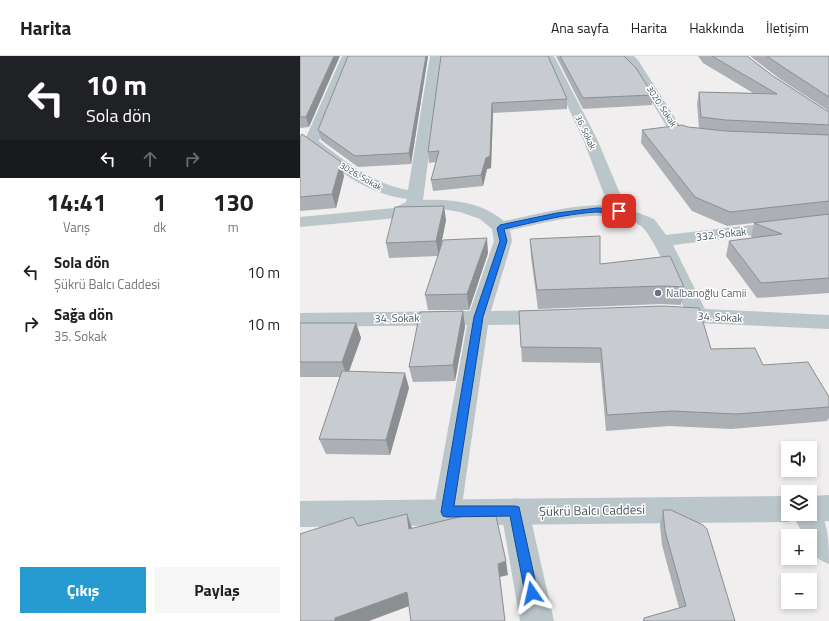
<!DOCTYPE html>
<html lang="tr">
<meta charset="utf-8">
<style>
body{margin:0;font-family:"Titillium Web",sans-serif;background:#f6f6f6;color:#202124;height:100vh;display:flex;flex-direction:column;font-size:15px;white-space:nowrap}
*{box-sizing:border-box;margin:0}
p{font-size:13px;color:#757577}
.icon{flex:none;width:22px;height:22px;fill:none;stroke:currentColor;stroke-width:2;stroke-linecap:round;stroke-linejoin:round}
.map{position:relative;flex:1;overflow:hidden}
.side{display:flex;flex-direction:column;background:#fff;width:300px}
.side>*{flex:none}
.guide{background:#202124;color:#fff;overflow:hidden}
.fabs{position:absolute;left:481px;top:385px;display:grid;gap:8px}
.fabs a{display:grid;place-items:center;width:36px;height:36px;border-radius:0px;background:#fff;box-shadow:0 2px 6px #0003;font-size:20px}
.pin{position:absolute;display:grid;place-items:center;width:34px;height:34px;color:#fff;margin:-17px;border-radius:8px;box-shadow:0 2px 6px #0006}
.me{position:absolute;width:44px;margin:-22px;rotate:349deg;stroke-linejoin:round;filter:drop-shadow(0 0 3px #0008)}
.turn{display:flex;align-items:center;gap:14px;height:84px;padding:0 20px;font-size:18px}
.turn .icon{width:52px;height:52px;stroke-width:2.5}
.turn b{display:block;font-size:28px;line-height:34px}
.lanes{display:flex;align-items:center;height:38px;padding:0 20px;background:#0003;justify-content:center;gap:20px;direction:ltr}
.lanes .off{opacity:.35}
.eta{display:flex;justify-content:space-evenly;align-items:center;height:68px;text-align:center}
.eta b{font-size:24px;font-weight:700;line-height:28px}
.action{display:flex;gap:8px;margin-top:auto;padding:8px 20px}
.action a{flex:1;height:46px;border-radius:0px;background:#269bd2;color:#fff;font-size:16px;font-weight:700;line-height:46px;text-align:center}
.action a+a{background:#f6f6f6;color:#202124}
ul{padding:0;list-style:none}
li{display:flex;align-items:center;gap:12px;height:52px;padding:0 20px}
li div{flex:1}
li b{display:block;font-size:15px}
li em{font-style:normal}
header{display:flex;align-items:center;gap:24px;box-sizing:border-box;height:56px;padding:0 20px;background:#fff;border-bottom:1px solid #e0e0e0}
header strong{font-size:19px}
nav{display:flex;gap:22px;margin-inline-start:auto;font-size:14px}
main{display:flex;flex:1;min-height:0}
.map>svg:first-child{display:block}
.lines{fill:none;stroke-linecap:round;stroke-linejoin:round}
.minor{fill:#bac6ca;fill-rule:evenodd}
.tertiary{fill:#bac6ca;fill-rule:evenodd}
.wall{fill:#acafb3}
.shaded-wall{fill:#8c8f92}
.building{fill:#c8ccd0;stroke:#8c8f92}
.route{fill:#1a73e8;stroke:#114b97}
.worship-dot{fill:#6b7280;stroke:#fff;stroke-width:1.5}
.labels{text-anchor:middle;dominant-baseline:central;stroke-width:3;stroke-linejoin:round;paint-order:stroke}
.far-street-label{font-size:9px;fill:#47555a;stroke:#fff}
.street-label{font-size:11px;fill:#47555a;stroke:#fff}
.worship-label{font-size:11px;fill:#5b616d;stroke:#fff;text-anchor:start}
.near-street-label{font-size:13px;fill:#47555a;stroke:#fff}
</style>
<header>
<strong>Harita</strong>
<nav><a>Ana sayfa</a><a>Harita</a><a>Hakkında</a><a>İletişim</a></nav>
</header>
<main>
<section class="side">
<div class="guide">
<div class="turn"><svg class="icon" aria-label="left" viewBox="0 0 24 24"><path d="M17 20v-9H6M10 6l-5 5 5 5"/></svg><div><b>10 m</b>Sola dön</div></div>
<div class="lanes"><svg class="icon" aria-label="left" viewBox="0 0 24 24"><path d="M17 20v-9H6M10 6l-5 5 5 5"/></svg><svg class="icon off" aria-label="ahead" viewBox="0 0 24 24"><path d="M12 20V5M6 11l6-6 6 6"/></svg><svg class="icon off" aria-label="right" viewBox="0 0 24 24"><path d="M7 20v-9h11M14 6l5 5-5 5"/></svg></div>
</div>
<div class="eta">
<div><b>14:41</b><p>Varış</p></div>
<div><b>1</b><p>dk</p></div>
<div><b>130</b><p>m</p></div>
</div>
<ul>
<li><svg class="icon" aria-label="left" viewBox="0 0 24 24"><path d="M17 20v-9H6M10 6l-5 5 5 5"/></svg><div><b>Sola dön</b><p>Şükrü Balcı Caddesi</p></div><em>10 m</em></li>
<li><svg class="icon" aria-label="right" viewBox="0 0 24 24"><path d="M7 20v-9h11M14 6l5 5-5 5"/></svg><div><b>Sağa dön</b><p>35. Sokak</p></div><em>10 m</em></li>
</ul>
<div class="action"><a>Çıkış</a><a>Paylaş</a></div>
</section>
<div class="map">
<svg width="529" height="565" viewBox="0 0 529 565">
<rect width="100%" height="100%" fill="#f0eeee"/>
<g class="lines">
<g class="minor">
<path d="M42,0h10l-33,85c27,21 54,43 89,49l22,-134h12l-19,144c29,-1 58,2 81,21 34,-7 69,-17 104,-16l-25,-66 -39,-83h10l43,83 29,69 28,11 12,16 163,-19v10l-156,19 32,64 124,6v14l-131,-6 -34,-4 -4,-5 4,-5 7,-2 13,1c-8,-17 -30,-72 -43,-82 -31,-22 -96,-3 -131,4l2,11 -21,70 58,-1 7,2 4,5 -4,5 -7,2 -61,1 -27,187 -4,9 -10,4 -10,-4 -4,-9 34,-187 -167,2v-14l170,-2 24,-70 -2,-12 -12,-10 -20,-7 -18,-3 -25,1 -20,8 -97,9v-10l94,-9 12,-6 1,-3c-34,-5 -58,-20 -84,-41 -7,-5 -15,-9 -19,-16z"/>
<path d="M322,0h12l4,4 42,66 9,4 16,2 2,3 -2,3h-19l-16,-6 -41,-68z"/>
<path d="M215,442l10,4 4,9 25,110h-34l-19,-110 4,-9z"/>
<path d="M510,447c19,9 19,41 19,61 -14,-5 -19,-12 -19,-28h-6l-12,-22h18z"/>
</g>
<path class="tertiary" d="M529,439v26l-19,1 -10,-4 -1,-2 -1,2 -10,4 -488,5v-26l488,-5v18h22v-18z"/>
</g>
<g class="wall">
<path d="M0,0l9,71 -9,1z"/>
<path d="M128,0l-17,108 -53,3 -37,-27 -3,-10z"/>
<path d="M141,0l126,43v10l-74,4 -2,55 -4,1 -4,17 -50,5 -2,-11 5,-18 -7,1 -1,-11z"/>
<path d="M256,0h68l29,39 -1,10 -69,4z"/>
<path d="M398,0h49l26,20 54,35h2l-49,-32 -30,-23h79v237l-72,5 -31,-42 3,-15 24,-3 -2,-1 3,-14 -27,3 -35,-15 -51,-68 1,-13 46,-3 11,1 -2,-24 2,-12 54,1 -50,-30z"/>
<path d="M0,81l44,39 -8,32 -36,3z"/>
<path d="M146,164l-7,32 49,1 -19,57h-41l-3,-15 13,-39 -49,2 -3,-15z"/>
<path d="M230,183l70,25 84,23 -3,18 -20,-1 -123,5 -7,-52z"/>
<path d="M163,255l2,16 -10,54 -42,1 -4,-15z"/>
<path d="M219,255l192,38 52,16 66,32v21l-2,3 -96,8 -62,-3 -63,5 -6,-68 -78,-1z"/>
<path d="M0,267h56l5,15 -12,33 60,17 -19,67 -64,-1 -7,-15 21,-62h-40z"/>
<path d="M363,454l72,111h-92l1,-3 35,-10 -17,-63 -2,-20z"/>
</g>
<g class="shaded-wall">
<path d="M34,0h6l-31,71 -3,-10z"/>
<path d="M126,0h2l-17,108 -2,-11z"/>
<path d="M192,47l1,10 -2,55 -4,1 -4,17 -2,-11z"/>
<path d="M41,106l3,14 -8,32 -4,-14z"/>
<path d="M144,150l2,14 -7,36 -3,-15z"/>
<path d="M187,182l1,15 -19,57 -2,-16z"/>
<path d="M163,255l2,16 -10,54 -2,-16z"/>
<path d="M56,267l5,15 -14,39 -5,-15z"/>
<path d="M105,317l4,15 -19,67 -4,-15z"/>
<path d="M107,458l5,14 -3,1z"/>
<path d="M206,505l2,14 -8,2 5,44 -7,-57z"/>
<path d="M107,536l5,13 -43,16h-34v-3z"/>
</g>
<g class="building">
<path d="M0,0h34l-28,61h-6z"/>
<path d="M48,0h78l-17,97 -54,3 -37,-26z"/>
<path d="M141,0h107l19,43 -75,4 -2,53 -4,2 -5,17 -50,5 8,-29 -11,1z"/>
<path d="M260,0h64l12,12 17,27 -70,3z"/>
<path d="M412,0h35l26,20 54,35h2v14l-103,-5 -25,-3 -2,-25 78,2z"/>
<path d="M467,0h62v41l-46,-30z"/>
<path d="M382,69l6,2 38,4 103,4v66l-99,11 -35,-15 -53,-67z"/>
<path d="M2,78l39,28 -9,32 -32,3v-60z"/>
<path d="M144,150l-8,35 -50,2 9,-36z"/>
<path d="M529,158v64l-68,5 -32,-42 53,-7 -28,-11z"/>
<path d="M300,180v28l70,-8 14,31 -20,-1 -127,4 -7,-51z"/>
<path d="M187,182l-20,56 -42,1 18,-55z"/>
<path d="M363,250l36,2 12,41 44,-1 8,17 45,-3 21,35v10l-93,7 -64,-3 -65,4 -6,-67 -80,-1 -2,-36z"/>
<path d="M163,255l-10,54 -44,2 11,-55z"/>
<path d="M0,267h56l-14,39h-42z"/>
<path d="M42,315l63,2 -19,67 -67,-1z"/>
<path d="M363,454h8l32,15 4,4 28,92h-91v-3l42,-12 -21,-75z"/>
<path d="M180,456h15l11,49 -8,3 7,57h-94l-4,-29 -72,26v3h-35v-87l53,-17 5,9 49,-12 2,15z"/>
</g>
<path class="route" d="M297,152l22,1 4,2c-7,5 -20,1 -27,1 -31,2 -61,10 -92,17l3,12 -24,76 -29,189h61l4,1 19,86 -2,5 -4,2 -5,-2 -2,-5 -15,-77 -63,1 -4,-1 -2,-4 33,-195 26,-76 -3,-13 3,-3 57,-12z"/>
<circle class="worship-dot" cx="358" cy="237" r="4"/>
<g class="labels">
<g class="far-street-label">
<text transform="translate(362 50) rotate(57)">3020. Sokak</text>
<text transform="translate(286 76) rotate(65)">36. Sokak</text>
<text transform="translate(61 120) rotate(30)">3026. Sokak</text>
</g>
<g class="street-label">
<text transform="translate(421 178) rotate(-7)">332. Sokak</text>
<text transform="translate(420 261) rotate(3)">34. Sokak</text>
<text transform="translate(97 262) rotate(-1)">34. Sokak</text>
</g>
<g class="worship-label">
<text x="366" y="237">Nalbanoğlu Camii</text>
</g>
<g class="near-street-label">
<text transform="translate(292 454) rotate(-1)">Şükrü Balcı Caddesi</text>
</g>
</g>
</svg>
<div class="fabs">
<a><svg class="icon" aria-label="sound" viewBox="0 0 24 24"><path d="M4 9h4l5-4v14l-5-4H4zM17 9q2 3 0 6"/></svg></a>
<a><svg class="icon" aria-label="layers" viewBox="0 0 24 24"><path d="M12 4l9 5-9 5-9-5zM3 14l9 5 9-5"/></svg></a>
<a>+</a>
<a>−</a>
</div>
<div class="pin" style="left:319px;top:155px;background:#d93025"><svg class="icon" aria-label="arrive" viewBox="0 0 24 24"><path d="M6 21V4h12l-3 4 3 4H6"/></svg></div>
<svg class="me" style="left:232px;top:537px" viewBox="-20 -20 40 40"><path d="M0-17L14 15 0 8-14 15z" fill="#1a73e8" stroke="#fff" stroke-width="4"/></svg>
</div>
</main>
